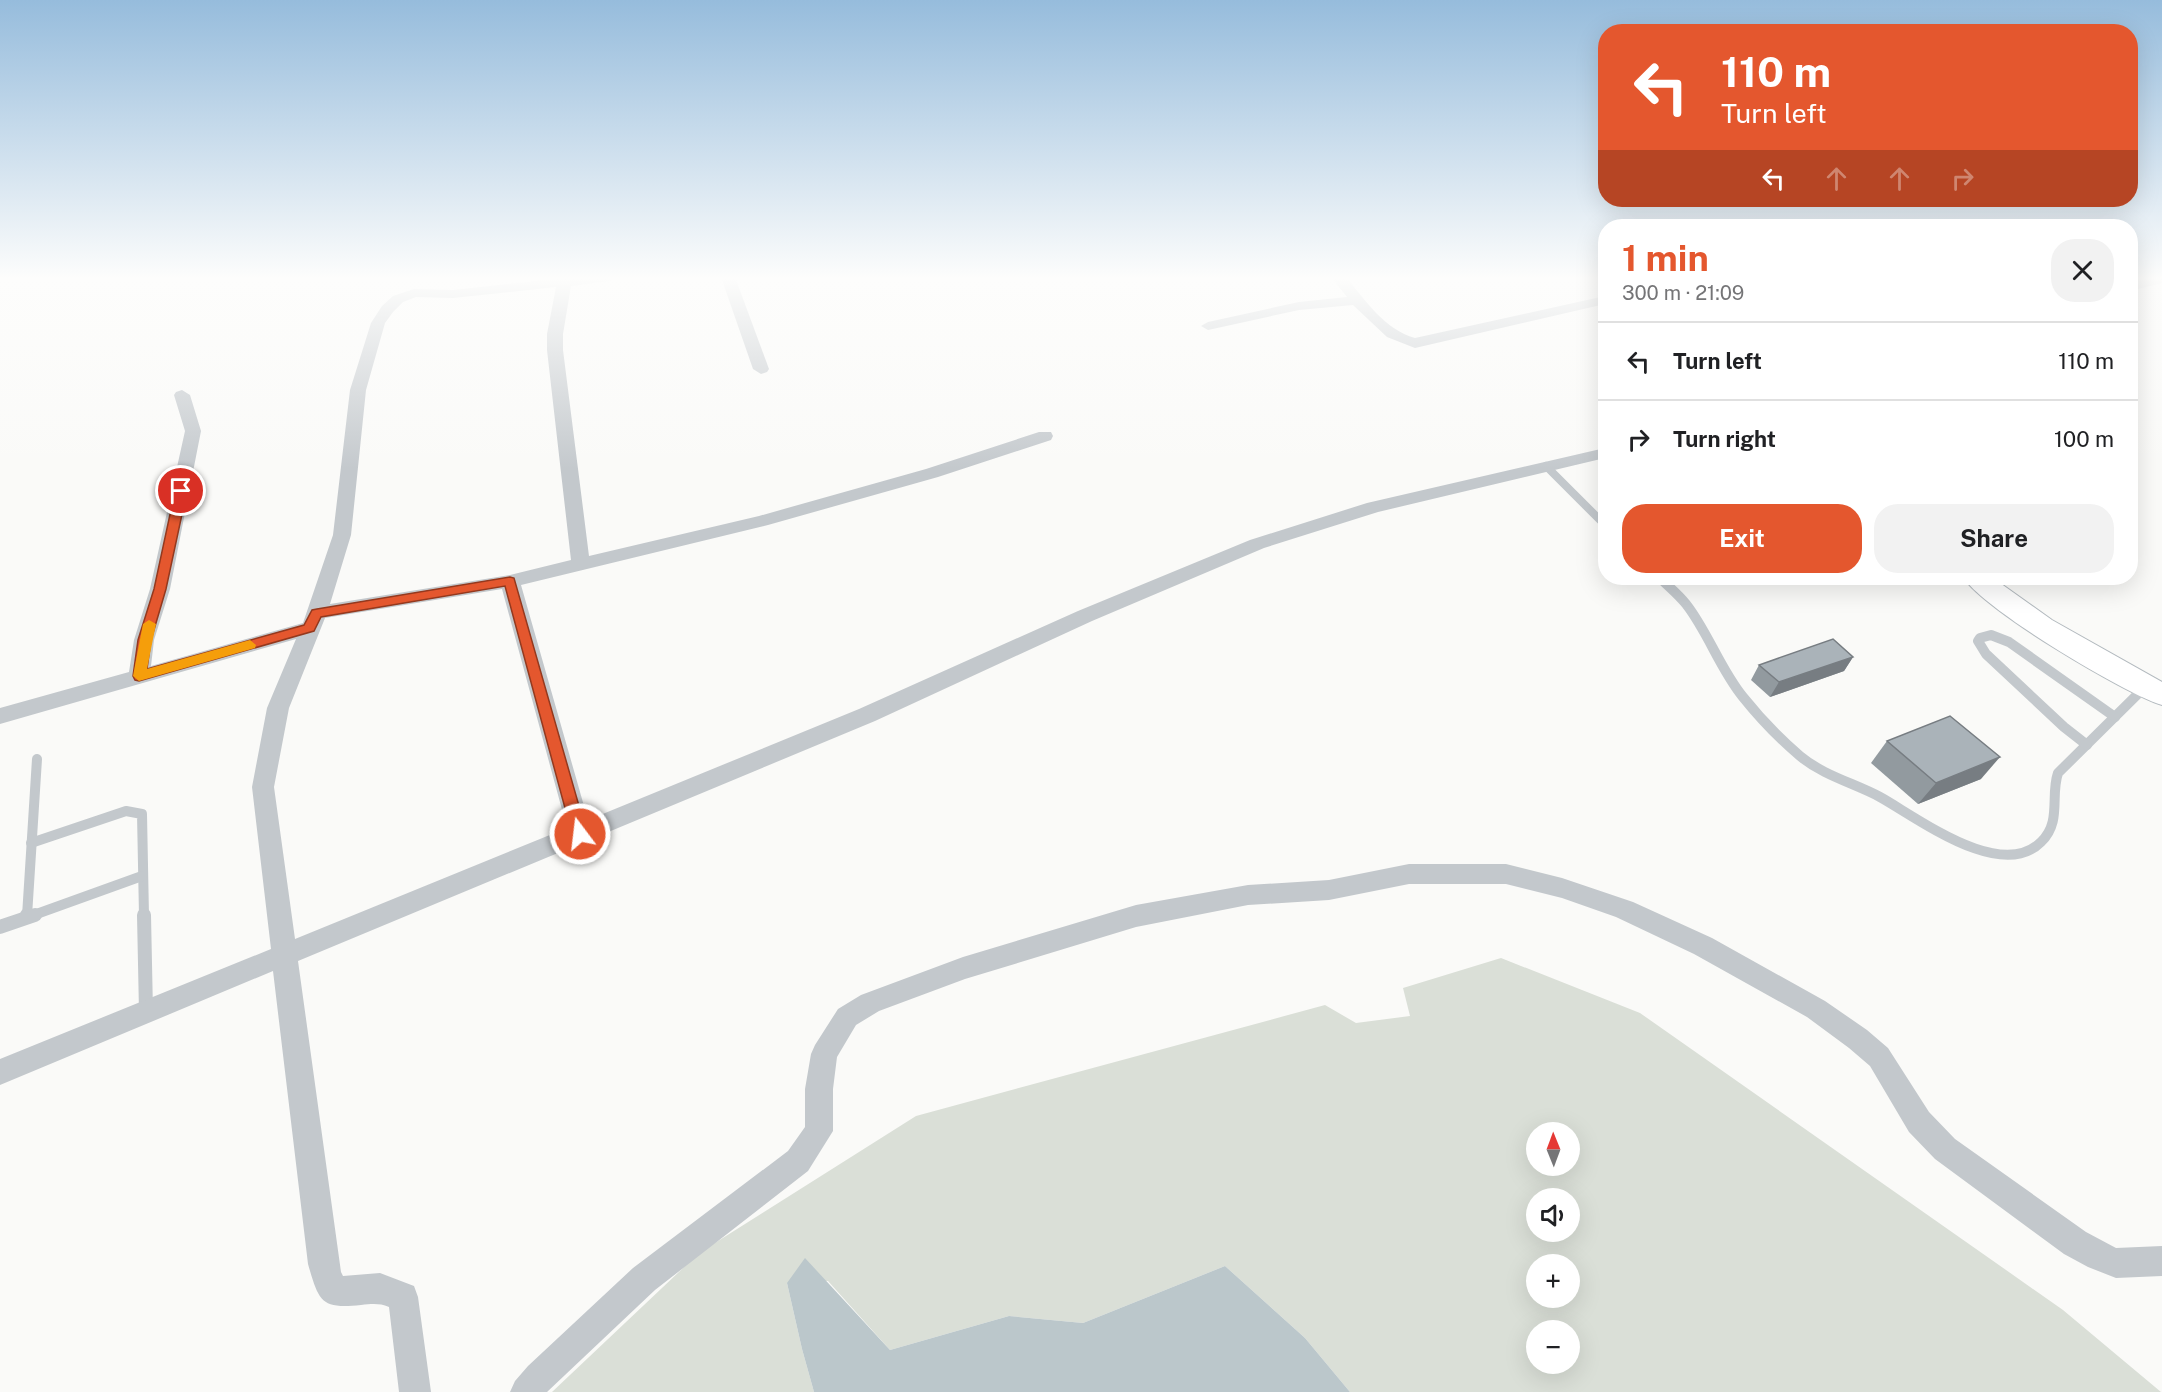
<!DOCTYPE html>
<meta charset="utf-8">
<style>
body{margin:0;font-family:"Public Sans",sans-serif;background:#f2f2f2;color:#202124;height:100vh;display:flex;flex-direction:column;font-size:22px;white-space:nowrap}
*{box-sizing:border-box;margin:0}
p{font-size:20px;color:#757577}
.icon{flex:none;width:33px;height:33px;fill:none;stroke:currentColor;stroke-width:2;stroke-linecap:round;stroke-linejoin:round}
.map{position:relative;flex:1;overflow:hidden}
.details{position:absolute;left:1598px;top:219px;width:540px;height:366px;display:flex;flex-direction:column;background:#fff;border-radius:24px;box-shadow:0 6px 24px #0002}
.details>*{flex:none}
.banner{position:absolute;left:1598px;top:24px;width:540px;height:183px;border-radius:24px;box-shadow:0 6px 24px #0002;background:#e4572e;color:#fff;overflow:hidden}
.needle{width:39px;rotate:359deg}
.tools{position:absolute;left:1526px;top:1122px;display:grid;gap:12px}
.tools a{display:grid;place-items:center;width:54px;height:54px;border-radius:50%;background:#fff;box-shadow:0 6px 24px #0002;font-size:30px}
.pin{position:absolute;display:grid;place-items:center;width:51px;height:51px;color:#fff;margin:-26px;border:3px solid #fff;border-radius:50%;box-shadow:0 2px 6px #0007}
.me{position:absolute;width:66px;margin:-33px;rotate:345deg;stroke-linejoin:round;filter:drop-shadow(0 0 4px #0008)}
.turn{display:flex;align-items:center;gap:21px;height:126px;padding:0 24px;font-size:27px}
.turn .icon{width:78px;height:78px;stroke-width:2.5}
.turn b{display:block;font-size:42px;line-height:51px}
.lanes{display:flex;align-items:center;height:57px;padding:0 24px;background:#0003;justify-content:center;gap:30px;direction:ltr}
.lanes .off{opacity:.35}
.round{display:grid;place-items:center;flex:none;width:63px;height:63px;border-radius:24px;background:#f2f2f2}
.summary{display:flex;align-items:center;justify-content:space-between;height:102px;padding:0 24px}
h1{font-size:36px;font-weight:700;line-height:45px;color:#e4572e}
.cta{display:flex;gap:12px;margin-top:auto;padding:12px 24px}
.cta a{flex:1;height:69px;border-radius:24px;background:#e4572e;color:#fff;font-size:24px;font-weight:700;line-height:69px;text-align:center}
.cta a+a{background:#f2f2f2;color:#202124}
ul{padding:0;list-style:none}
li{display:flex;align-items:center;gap:18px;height:78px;padding:0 24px;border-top:2px solid #e0e0e0}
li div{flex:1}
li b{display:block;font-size:22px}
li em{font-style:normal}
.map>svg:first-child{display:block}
.green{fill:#dadfd7;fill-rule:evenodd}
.water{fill:#bbc7cb}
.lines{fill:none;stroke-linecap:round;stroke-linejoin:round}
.secondary-casing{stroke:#b3babf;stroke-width:2}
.lane-far2{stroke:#c3c8cc;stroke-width:8}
.lane-far1{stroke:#c3c8cc;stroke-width:10}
.lane{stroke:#c3c8cc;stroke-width:14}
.street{fill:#c3c8cc;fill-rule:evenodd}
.secondary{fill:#fff;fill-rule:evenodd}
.wall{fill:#929a9f}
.shaded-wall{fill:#777d82}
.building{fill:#aab3b9;stroke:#777d82;stroke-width:1.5}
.route{fill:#e4572e;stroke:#94391e;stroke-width:1.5}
.slow{fill:#f59e0b}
</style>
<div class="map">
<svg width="2162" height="1392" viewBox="0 0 2162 1392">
<rect width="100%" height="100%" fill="#fafaf8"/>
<path class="green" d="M1501,958l139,55 423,297 98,82h-811l-45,-54 -80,-72 -142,57 -74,-7 -119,34 -62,-69 -41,2 15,66 12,43h-262l147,-139 217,-137 409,-111 31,18 54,-7 -7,-28zM1536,1132h33v34h-33zM1536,1198h33v34h-33zM1536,1264h33v34h-33zM1536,1330h33v34h-33z"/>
<path class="water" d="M805,1258l85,92 119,-34 74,7 142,-57 80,72 45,54h-536l-12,-43 -15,-66z"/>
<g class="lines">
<g class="secondary-casing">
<path id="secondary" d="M1964,578h29l59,42 110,62v23c-37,-11 -179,-96 -198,-127z"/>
</g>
<path class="lane-far2" d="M1546,466l59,59"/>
<g class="lane-far1">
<path d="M1660,578c8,8 18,16 26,26 22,28 34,65 57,93 16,20 37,42 57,59 24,20 54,27 80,41 38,21 121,85 161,45 21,-20 9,-46 17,-69l88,-87"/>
<path d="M2087,745l-23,-18 -78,-73 -8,-13 2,-3 11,-3 18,7 106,75"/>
<path d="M31,843l95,-32 16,3 2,102"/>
<path d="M27,916l10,-157"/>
<path d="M31,916l111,-40"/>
</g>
<g class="lane">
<path d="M144,915l2,97"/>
<path d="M27,917v-2"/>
<path d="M0,927l35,-12"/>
</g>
<g class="street">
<path d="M570,277h47l-7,4 -39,5 -8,48v16l26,206 170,-40 167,-47 113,-37h12l2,4 -2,4 -113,37 -170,48 -247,60 67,235 271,-111 219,-98 172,-71 117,-37 238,-55v10l-227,54 -114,36 -172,73 -217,100 -577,240 43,311 2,4 37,-3 34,13 4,11 13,95h-32l-10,-85c-10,-4 -17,-3 -28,-2 -40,4 -42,-3 -53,-41l-35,-293 -273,114v-26l271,-110 -19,-162 15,-79 29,-69 -296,85v-16l129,-36 5,-32 16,-51 35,-158 -11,-36 2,-3 6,-2 8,5 11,36 -31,158 -16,51 -3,26 152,-43 30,-88 17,-145 21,-67 11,-17 11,-10 21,-7 39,1zM556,287l-9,47v16l24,210 -61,15 -180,29 21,-69 15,-145 19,-67 8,-11 10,-10 13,-5 37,1zM502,589l65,239 -272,111 -21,-152 15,-79 36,-90z"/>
<path d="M721,277h14l34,92 -2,3 -6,2 -8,-5z"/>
<path d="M1331,277h15c19,23 39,53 69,61l190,-42v8l-190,44 -28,-11 -34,-32 -54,5 -91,20 -7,-4 7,-4 91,-20 48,-5z"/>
<path d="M2153,277h9v6l-32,8v-8z"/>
<path d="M1409,864h97l56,14 71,24 79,36 113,63 42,29 21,18 41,64 26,27 131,93 30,16 46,-2v30l-46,2 -28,-11 -24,-13 -129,-95 -26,-27 -39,-66 -21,-18 -42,-31 -113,-63 -78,-37 -54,-19 -56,-14h-97l-80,16 -81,5 -112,22 -171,52 -86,32 -23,14 -19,32 -4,32v42l-25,40 -153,119 -108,102h-37l5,-11 13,-15 105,-98 155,-117 17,-24v-38l6,-35 4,-9 23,-36 23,-14 102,-38 173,-52 112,-20 81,-5z"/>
</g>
<use href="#secondary" class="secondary"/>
</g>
<g class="wall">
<path d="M1853,657l-9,14 -74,26 -19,-17 8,-15z"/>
<path d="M1887,741l94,38 -63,25 -47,-41z"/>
</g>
<g class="shaded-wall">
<path d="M1853,657l-9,14 -74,26 9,-15z"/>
<path d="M2000,757l-19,22 -63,25 18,-21z"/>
</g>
<g class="building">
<path d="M1833,639l20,18 -74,25 -20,-17z"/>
<path d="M1950,716l50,41 -64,26 -49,-42z"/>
</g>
<linearGradient id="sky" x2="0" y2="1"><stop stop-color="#96bcdc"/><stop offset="0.59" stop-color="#fdfdfc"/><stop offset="1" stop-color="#fdfdfc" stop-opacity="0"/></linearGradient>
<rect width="2162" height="472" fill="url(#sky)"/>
<path class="route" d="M181,487l6,4 -21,98 -15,51 -4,29 157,-44 8,-15 5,-1 193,-32 4,1 73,256 -2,4h-10l-3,-4 -67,-248 -184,31 -7,14 -175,50 -4,-1 -2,-4 5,-36 16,-51 21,-98z"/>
<path class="slow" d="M149,620l7,4 -9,45 103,-29 6,5 -1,3 -116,33 -6,-5 10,-52z"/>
</svg>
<div class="tools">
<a><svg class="needle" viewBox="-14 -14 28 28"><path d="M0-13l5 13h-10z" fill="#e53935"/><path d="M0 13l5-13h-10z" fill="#757577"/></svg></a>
<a><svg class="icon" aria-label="sound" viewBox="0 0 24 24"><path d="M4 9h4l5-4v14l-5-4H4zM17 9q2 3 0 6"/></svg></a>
<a>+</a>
<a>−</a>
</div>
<div class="pin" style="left:181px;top:491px;background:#d93025"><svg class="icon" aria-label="arrive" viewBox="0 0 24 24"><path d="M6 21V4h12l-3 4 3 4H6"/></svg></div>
<svg class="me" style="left:580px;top:834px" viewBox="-20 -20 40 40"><circle r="17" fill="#e4572e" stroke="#fff" stroke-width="3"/><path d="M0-11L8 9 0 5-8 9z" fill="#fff"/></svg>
<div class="banner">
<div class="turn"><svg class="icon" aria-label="left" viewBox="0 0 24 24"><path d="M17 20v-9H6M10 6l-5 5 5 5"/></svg><div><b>110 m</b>Turn left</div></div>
<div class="lanes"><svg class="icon" aria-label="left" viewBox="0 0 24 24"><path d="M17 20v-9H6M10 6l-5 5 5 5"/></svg><svg class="icon off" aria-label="ahead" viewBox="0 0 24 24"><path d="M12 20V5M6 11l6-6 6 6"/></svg><svg class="icon off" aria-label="ahead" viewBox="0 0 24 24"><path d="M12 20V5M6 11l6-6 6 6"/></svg><svg class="icon off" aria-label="right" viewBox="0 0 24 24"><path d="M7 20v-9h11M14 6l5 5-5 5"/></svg></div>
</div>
<section class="details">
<div class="summary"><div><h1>1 min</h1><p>300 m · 21:09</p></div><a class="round"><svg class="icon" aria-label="close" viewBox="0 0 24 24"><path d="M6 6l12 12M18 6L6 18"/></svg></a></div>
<ul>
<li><svg class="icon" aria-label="left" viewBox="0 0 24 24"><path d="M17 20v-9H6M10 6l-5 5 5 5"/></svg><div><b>Turn left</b></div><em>110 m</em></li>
<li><svg class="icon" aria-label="right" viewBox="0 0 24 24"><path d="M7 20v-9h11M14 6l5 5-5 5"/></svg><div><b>Turn right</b></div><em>100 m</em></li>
</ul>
<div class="cta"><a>Exit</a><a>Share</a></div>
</section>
</div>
